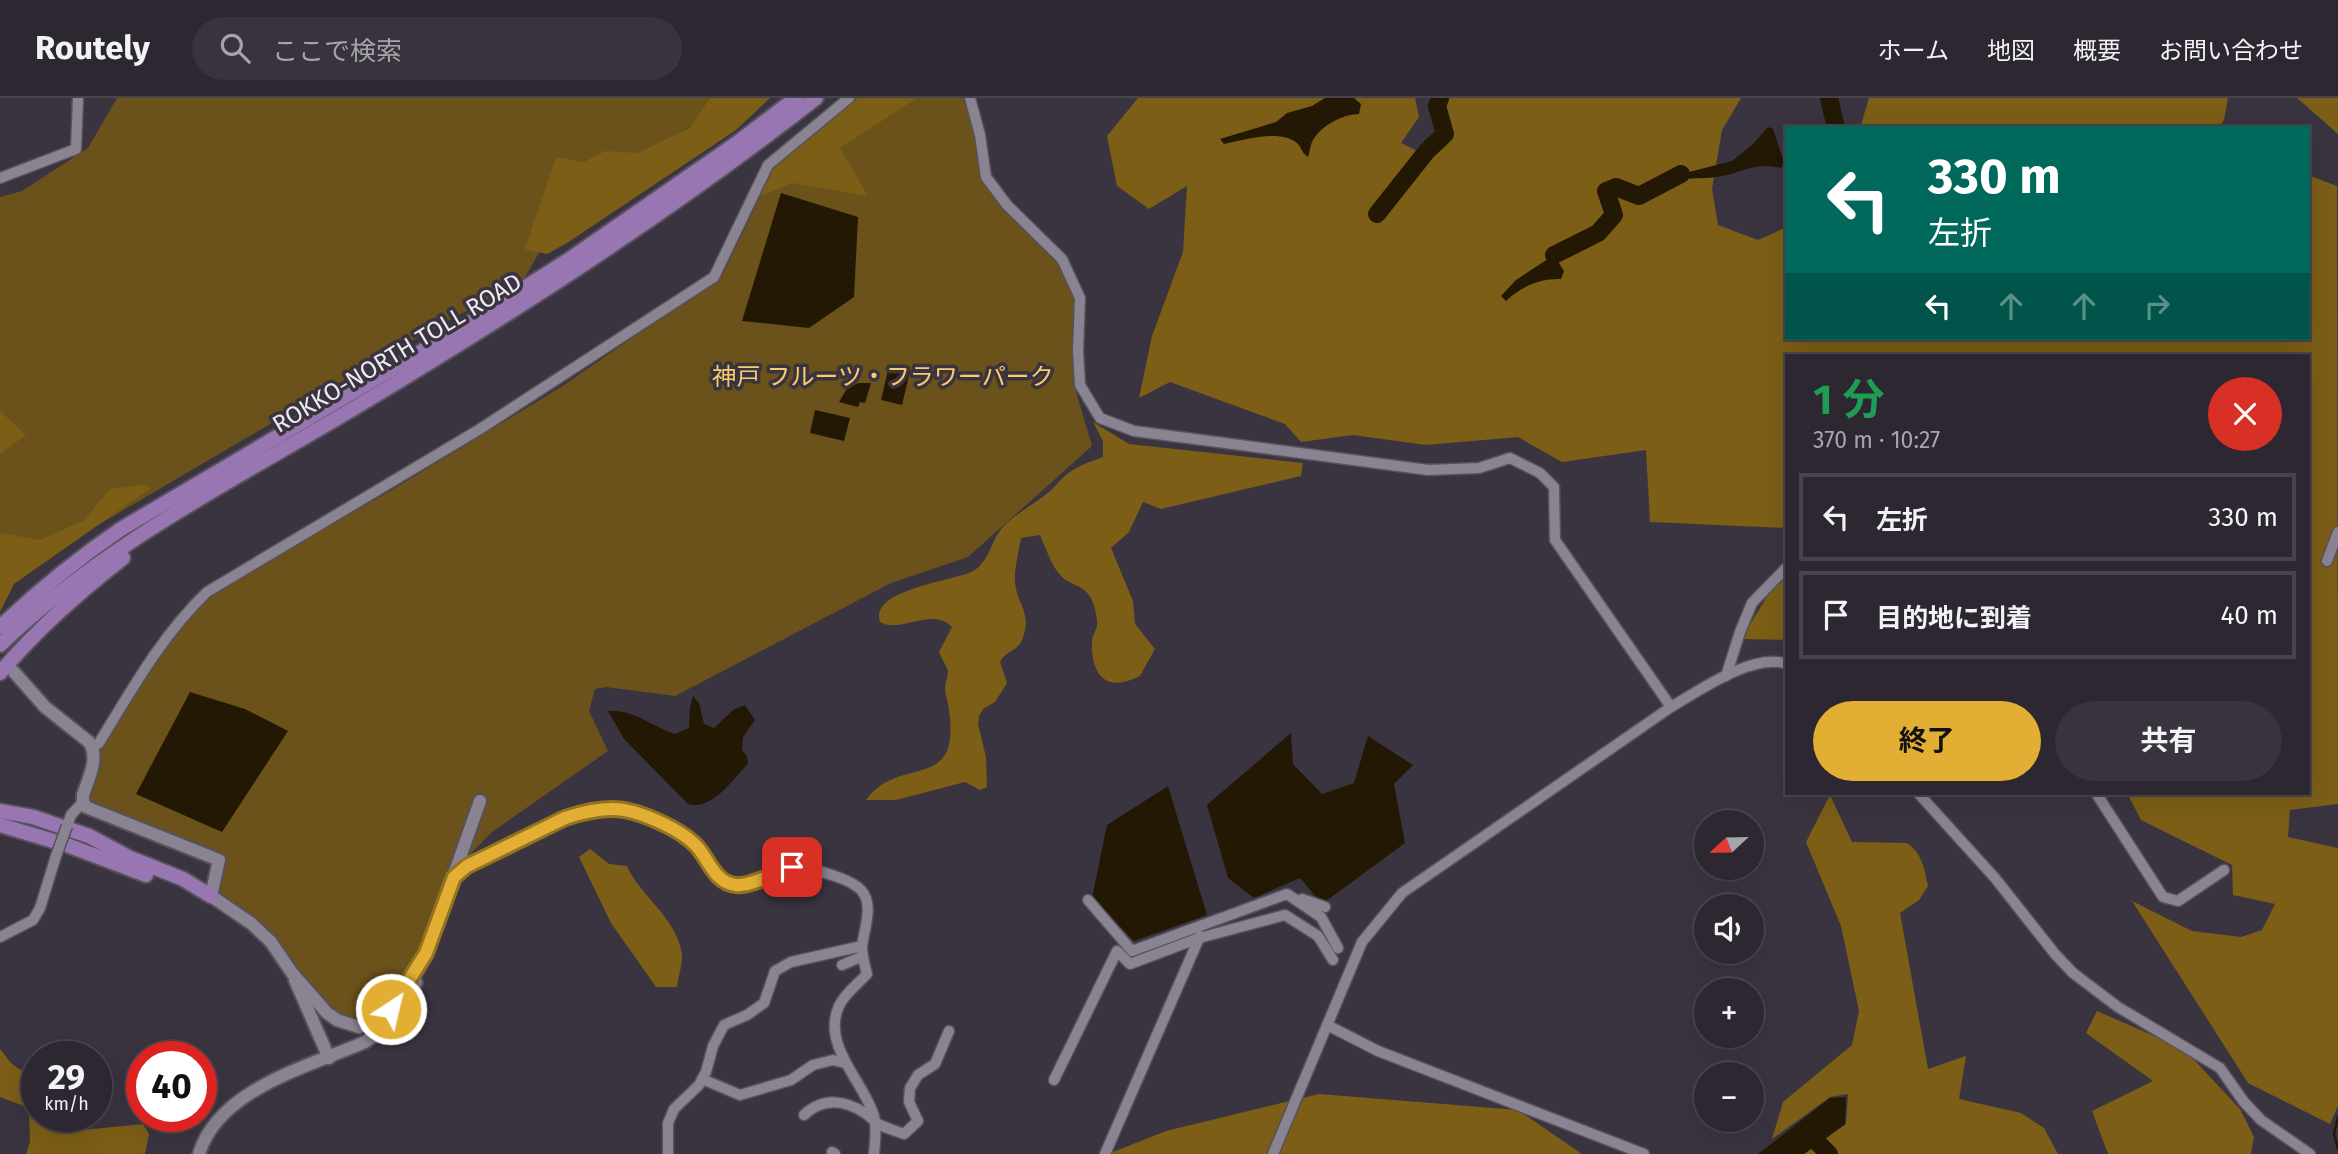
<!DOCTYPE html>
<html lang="ja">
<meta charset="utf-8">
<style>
body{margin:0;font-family:"Fira Sans","Noto Sans JP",sans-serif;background:#38333c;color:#f1f3f6;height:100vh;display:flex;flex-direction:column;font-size:26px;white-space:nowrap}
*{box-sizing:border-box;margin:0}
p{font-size:23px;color:#a6a5ab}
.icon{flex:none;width:38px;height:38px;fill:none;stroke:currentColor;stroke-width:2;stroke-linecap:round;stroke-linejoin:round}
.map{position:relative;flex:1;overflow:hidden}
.details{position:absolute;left:1785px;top:256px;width:525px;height:441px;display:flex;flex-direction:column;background:#2c2730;border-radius:0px;box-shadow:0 7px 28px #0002,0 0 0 2px #48444c}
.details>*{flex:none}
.hud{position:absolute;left:1785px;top:28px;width:525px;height:214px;border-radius:0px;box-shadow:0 7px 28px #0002,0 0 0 2px #48444c;background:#00695c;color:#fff;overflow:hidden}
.needle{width:46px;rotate:248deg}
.controls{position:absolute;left:1694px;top:712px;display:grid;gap:14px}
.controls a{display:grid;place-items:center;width:70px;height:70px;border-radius:50%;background:#2c2730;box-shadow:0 7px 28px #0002,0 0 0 2px #48444c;font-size:35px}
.speed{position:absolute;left:21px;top:943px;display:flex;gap:14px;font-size:35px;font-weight:700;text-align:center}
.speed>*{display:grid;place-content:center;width:91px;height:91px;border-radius:50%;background:#2c2730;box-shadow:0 7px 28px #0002,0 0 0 2px #48444c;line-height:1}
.speed small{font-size:18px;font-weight:400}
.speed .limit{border:10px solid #d22;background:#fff;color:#111}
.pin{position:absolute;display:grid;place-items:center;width:60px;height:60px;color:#fff;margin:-30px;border-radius:14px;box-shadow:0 4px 10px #0006}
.me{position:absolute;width:77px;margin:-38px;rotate:35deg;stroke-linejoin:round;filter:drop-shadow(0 0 5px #0008)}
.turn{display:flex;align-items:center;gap:24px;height:147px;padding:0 28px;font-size:32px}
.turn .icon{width:91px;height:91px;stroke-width:2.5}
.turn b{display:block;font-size:49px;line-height:60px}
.lanes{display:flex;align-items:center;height:66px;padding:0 28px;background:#0003;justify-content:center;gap:35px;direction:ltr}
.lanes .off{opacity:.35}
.round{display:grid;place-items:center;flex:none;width:74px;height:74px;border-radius:37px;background:#38333c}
.headline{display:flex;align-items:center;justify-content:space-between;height:119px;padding:0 28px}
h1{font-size:42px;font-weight:700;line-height:52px;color:#1e9e55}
.primary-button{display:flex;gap:14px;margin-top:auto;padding:14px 28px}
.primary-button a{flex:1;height:80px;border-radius:42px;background:#e2af34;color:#111;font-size:28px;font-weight:700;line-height:80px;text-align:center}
.primary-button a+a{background:#38333c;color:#f1f3f6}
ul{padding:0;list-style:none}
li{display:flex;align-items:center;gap:21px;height:88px;margin:0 14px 10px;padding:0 14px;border:4px solid #48444c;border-radius:0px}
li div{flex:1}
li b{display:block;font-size:26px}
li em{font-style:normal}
header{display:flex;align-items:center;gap:42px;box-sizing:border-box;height:98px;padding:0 35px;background:#2c2730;border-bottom:2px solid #48444c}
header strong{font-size:33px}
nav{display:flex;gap:38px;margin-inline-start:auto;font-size:24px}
.search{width:490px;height:63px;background:#38333c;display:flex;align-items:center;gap:18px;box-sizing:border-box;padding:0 24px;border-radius:38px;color:#a6a5ab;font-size:26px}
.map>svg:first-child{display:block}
.green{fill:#6a521a}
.forest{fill:#7c5e16}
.water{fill:#221804}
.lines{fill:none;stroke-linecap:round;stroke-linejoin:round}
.stream{stroke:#221804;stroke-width:2.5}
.river{stroke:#221804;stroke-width:18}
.minor-casing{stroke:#56515b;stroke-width:13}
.tertiary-casing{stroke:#56515b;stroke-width:16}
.primary-casing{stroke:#56515b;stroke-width:18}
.minor{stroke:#8a8391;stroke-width:10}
.tertiary{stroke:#8a8391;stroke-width:12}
.primary{stroke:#9876b1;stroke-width:14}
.minor-bridge-casing{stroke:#56515b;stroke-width:13;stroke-linecap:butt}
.minor-bridge{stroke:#8a8391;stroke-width:10}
.route-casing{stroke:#937222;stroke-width:18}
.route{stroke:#e2af34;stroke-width:12}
.labels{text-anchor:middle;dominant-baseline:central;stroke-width:7;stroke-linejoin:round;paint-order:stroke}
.street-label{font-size:24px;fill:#ede9f0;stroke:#3a3440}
.park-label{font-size:24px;fill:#f8cc6d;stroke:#3a3440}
</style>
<header>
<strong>Routely</strong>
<div class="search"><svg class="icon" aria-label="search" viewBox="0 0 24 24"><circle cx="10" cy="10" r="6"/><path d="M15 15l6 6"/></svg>ここで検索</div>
<nav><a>ホーム</a><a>地図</a><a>概要</a><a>お問い合わせ</a></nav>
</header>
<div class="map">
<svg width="2338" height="1056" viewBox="0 0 2338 1056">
<rect width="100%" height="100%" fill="#3a3440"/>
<g class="green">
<path d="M117,0h629l-186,118 -36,63 -114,63 -317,186 -93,32v-363l22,-6 66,-43z"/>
<path d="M856,0h107l14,36 6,44 76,84 15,35v88l18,61 -124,111 -77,26 -216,113 -69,-9 -11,2 -6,22 19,40 -116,81 -45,46 -34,101 -14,23 -41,18 -20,-4 -14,-12 -60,-73 -53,-35 10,-38 -135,-55 11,-48 43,-75 49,-66 22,-20 179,-103 171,-104 161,-111 52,-109z"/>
</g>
<g class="forest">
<path d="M710,0h60l-34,32 -169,113 -20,11 -22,-5 31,-92 28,5 21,-11 33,2 52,-25z"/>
<path d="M858,0h59l-77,50 28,48 -76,-13 -32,13 14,-29z"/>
<path d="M1138,0h277l4,19 -18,26 19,9 23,-25 -11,-29h309l-19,32 -10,59 6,36 40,15 29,-13v111h521v-163l29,11 1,618 -48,6 -2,27 50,11v258l-8,18 -82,-41 -116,-182 60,30 49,6 21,-7 13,-26 -42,-9 -1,-30 -91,-45 -14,-27h181v-438h-521v173l-137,-6 -4,-72 -84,12 -44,-25 -92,8 -73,-10 -52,7 -16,-18 -115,-42 -31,16 13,-62 31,-84 4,-66 -38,23 -32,-23 -10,-50z"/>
<path d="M1869,0h359l-4,22 -6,8h-358z"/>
<path d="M2297,0h41v36z"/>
<path d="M0,313l26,24 -26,19z"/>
<path d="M1093,324l36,22 174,19 -2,13 -140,33 -18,-7 -14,30 -18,16 22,53 2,23 20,25 -15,27c-34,17 -49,0 -48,-35 0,-5 4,-10 5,-15 1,-8 -3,-24 -8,-31 -7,-10 -18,-10 -26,-17 -11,-10 -17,-30 -23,-43l-19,3c-2,13 -7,30 -6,44 2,23 18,32 7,58 -4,11 -17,11 -22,22l7,21 -12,19 -12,7 -4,7 -1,8 8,33 1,30 -7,3 -15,-8 -69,18h-30c34,-48 98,-3 82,-96 -1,-5 -3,-11 -3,-16 0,-5 3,-11 3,-16 -1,-6 -7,-14 -9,-20l13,-25c-20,-21 -51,7 -72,-5 -11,-32 72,-41 91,-50 18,-8 19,-30 31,-44 12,-14 33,-24 47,-36 8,-7 15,-17 24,-22 9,-6 20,-9 30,-13v-16z"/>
<path d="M144,387l7,3 -137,96 -14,28v-79l40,7 43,-19 27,-32z"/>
<path d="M1787,466v76l-46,-1z"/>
<path d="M1830,697l22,47 54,1c15,7 19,27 22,43l-9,14 -19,13 28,156 38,-13 -7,43 62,14 23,15 14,26h-254l42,-30 2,-30 -18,3 -58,42 11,-37 69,-57 7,-34 -18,-85 -35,-84z"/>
<path d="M590,751l19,15 18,2c14,31 49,51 55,88 1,9 -4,23 -5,33h-21l-45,-64 -32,-66z"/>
<path d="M2097,913l87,38 56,60 14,28 -3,17h-143l-16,-43 61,-30 -67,-48z"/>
<path d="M0,951l11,14 26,19v34l15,1 21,14 70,-7 6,10 -4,20h-119l4,-12 -1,-34 -29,-11z"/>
<path d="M1319,996l199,16 64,44h-474l58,-23z"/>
</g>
<g class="water">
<path d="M1325,0h29l7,6 -2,10c-16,0 -38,12 -46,26 -3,5 -3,12 -5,17 -6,-4 -6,-8 -10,-13 -15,-16 -56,-4 -74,0l-4,-5 56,-17 11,-9 25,-7z"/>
<path d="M1768,29l5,2 11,33 -3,6c-20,-5 -31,0 -50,6 -16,5 -35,4 -52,5l2,-5 51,-13 21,-17z"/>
<path d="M781,95l77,24 -4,80 -45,31 -67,-7z"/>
<path d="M1554,157l10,16 -3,8c-20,-1 -41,8 -55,22l-5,-5 15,-16z"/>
<path d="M889,268l21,5 -8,34 -21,-5z"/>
<path d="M858,285h13l-6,20 -5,-1 -2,5 -19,-5 7,-12z"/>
<path d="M815,312l35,8 -6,23 -34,-8z"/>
<path d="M190,594l55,17 43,22 -66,101 -86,-38z"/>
<path d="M693,598l6,7 5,21 10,4 19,-18 12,-5 10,15 -12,17 -1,13 5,6 1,8c-16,16 -36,47 -60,40l-64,-65 -16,-28c25,-2 45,16 67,23l14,-6 1,-21z"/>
<path d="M1291,635l2,31 29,30 32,-11 14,-47 45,29 -19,19 11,59 -83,61 -22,-26 -46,20 -26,-20 -21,-73z"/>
<path d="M1168,688l39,129 -73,26 -42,-43 15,-73z"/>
<path d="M1846,999l-1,27 -41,30h-46l72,-56z"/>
</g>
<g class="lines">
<path class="stream" d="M2338,1019l-4,17 4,15"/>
<g class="river">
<path d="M1829,0l7,30"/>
<path d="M1377,116l50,-63 18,-17 -8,-28 3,-8"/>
<path d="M1554,157l44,-22 16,-18 -8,-24 10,-4 23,9 42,-22"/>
<path d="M1818,1045l11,11"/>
</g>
<g class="minor-casing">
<g id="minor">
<path d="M970,0l10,37 6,42 21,28 55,54 18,39 -2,53 2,34 20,33 34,13 294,39 51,-2 31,-10 30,15 14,14 1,53 116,167 -269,186 -40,49 -89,212"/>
<path d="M0,80l76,-29 2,-51"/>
<path d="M2327,463l11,-29"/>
<path d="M1726,578l14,-44 12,-29 35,-36"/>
<path d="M1671,609c29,-17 83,-55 116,-43"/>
<path d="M93,650l6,-5c32,-52 63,-108 108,-151l273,-163 234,-152 54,-112 81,-67"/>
<path d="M1918,695l77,85 60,76 18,19 45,34 102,61 24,34 17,18 49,34"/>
<path d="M2096,695l67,104 15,4 46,-31"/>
<path d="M67,728l4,-11 12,-13"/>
<path d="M454,779l13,-11 98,-48c15,-5 31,-9 47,-9 24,0 72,21 87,39 11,14 17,34 36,37 18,3 38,-14 56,-17 15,-3 60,11 70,22 14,15 2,41 1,58 0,8 3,18 5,26 -9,10 -23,20 -28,32 -18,39 25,76 35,110 3,13 1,25 0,38"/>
<path d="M1302,801l23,8"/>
<path d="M1088,802l44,51 155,-57 34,23 17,31"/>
<path d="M0,839l33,-17 7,-12 16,-52"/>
<path d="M842,867l21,-9"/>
<path d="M1327,927l51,26 266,103"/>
<path d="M702,981l38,16 51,-15 22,-15 20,-5 12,3"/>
<path d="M1054,982l63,-129 13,13 69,-26 86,-23 33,21 15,24"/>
<path d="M804,1017c19,-18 41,-15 61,-2 5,3 8,8 13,11 8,4 18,7 26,10l14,-13 -9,-19 1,-14 8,-13 17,-11 14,-33"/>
<path d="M832,1054l3,2"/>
<path d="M668,1056v-31l6,-14 25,-24 7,-13 7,-26 11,-21 23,-10 17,-12 11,-32 16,-9 71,-16"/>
<path d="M1105,1056l95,-218"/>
</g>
</g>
<g class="tertiary-casing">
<g id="tertiary">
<path d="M14,574l31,35 44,35c11,16 -1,37 -6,53v7l3,5 133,53 -8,36 41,28 19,18 21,31 35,40 10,7 22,7c35,-12 51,-43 68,-74"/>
<path d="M424,861l56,-158"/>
<path d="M295,882l34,78"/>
<path d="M199,1056c19,-65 111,-88 166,-112 24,-15 40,-33 51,-59"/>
</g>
</g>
<g class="primary-casing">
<g id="primary">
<path d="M0,529c38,-36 77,-68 121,-98l342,-202 107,-68 167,-116 59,-45"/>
<path d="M0,547c102,-99 230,-163 351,-235 160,-96 318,-197 465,-312"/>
<path d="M0,575c37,-44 78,-80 123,-115"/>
<path d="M0,713l33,6 56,19 39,21 55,22 28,17"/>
<path d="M0,727l67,20 79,30"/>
</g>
</g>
<use href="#minor" class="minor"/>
<use href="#tertiary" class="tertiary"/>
<use href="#primary" class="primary"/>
<g class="minor-bridge-casing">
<path id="minor-bridge" d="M56,758l11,-30"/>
</g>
<use href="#minor-bridge" class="minor-bridge"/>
</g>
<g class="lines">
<g class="route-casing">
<path id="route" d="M391,911l35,-56 28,-76 13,-11 98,-48c15,-5 32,-9 48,-9 24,0 71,21 86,40 11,14 17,34 37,36 13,2 42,-13 56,-18"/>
</g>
<use href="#route" class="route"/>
</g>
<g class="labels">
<g class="street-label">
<text transform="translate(397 255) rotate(-31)">ROKKO-NORTH TOLL ROAD</text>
</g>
<g class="park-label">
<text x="883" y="279">神戸 フルーツ・フラワーパーク</text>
</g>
</g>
</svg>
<div class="controls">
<a><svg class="needle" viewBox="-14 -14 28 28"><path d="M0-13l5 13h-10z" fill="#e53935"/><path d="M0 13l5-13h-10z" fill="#a6a5ab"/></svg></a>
<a><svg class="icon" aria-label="sound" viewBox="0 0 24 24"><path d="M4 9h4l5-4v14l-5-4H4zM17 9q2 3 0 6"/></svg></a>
<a>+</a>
<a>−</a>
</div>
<div class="speed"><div>29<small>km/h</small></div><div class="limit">40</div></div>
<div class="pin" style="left:792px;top:769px;background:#d93025"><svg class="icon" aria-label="arrive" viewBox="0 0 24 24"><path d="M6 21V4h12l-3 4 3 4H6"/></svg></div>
<svg class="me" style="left:391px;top:911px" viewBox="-20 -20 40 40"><circle r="17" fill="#e2af34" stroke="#fff" stroke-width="3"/><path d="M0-11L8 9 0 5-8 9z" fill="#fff"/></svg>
<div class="hud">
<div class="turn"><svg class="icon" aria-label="left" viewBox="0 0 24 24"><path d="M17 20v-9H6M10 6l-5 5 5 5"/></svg><div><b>330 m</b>左折</div></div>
<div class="lanes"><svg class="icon" aria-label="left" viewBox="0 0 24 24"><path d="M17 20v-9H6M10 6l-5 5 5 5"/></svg><svg class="icon off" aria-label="ahead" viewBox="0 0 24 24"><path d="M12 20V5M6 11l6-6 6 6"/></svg><svg class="icon off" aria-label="ahead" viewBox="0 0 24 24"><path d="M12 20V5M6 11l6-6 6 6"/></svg><svg class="icon off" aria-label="right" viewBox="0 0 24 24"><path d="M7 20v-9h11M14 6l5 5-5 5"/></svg></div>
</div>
<section class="details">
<div class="headline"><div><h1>1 分</h1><p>370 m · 10:27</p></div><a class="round" style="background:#d93025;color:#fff"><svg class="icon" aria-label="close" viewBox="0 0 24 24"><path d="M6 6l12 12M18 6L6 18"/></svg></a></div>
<ul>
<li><svg class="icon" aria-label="left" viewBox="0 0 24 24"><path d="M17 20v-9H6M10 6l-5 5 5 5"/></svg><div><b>左折</b></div><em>330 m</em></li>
<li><svg class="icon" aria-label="arrive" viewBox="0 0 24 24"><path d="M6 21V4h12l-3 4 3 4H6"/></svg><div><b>目的地に到着</b></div><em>40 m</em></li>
</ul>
<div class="primary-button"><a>終了</a><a>共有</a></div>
</section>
</div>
